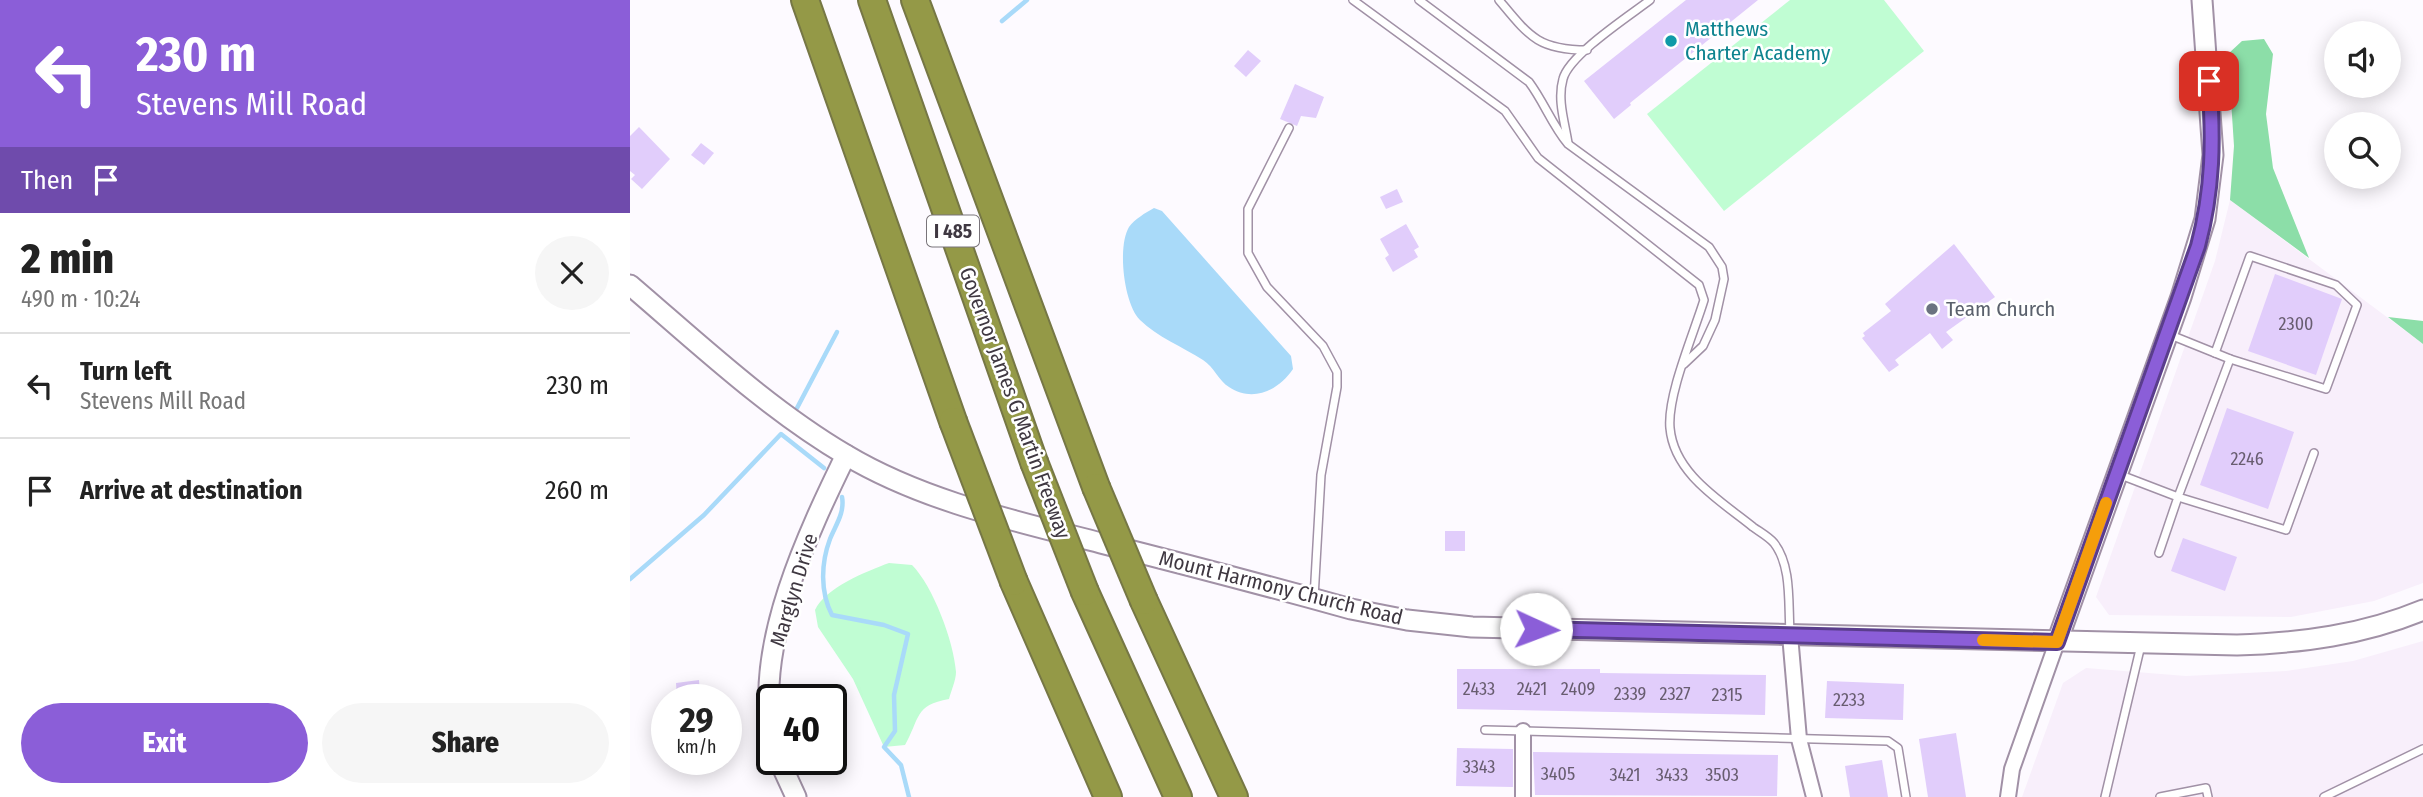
<!DOCTYPE html>
<meta charset="utf-8">
<style>
body{margin:0;font-family:"Fira Sans Condensed",sans-serif;background:#f6f6f6;color:#222;height:100vh;display:flex;flex-direction:column;font-size:26px;white-space:nowrap}
*{box-sizing:border-box;margin:0}
p{font-size:23px;color:#767676}
.icon{flex:none;width:38px;height:38px;fill:none;stroke:currentColor;stroke-width:2;stroke-linecap:round;stroke-linejoin:round}
.map{position:relative;flex:1;overflow:hidden}
.details{display:flex;flex-direction:column;background:#fff;width:630px}
.details>*{flex:none}
.top-card{background:#8b5ed8;color:#fff;overflow:hidden}
.tools{position:absolute;left:1694px;top:21px;display:grid;gap:14px}
.tools a{display:grid;place-items:center;width:77px;height:77px;border-radius:50%;background:#fff;box-shadow:0 4px 18px #0003;font-size:35px}
.speed{position:absolute;left:21px;top:684px;display:flex;gap:14px;font-size:35px;font-weight:700;text-align:center}
.speed>*{display:grid;place-content:center;width:91px;height:91px;border-radius:50%;background:#fff;box-shadow:0 4px 18px #0003;line-height:1}
.speed small{font-size:18px;font-weight:400}
.speed .limit{border:4px solid #111;border-radius:10px;background:#fff;color:#111}
.pin{position:absolute;display:grid;place-items:center;width:60px;height:60px;color:#fff;margin:-30px;border-radius:14px;box-shadow:0 4px 10px #0006}
.me{position:absolute;width:77px;margin:-38px;rotate:92deg;stroke-linejoin:round;filter:drop-shadow(0 0 5px #0008)}
.turn{display:flex;align-items:center;gap:24px;height:147px;padding:0 21px;font-size:32px}
.turn .icon{width:91px;height:91px;stroke-width:2.5}
.turn b{display:block;font-size:49px;line-height:60px}
.then{display:flex;align-items:center;height:66px;padding:0 21px;background:#0003;gap:14px;font-size:26px}
.round{display:grid;place-items:center;flex:none;width:74px;height:74px;border-radius:37px;background:#f6f6f6}
.overview{display:flex;align-items:center;justify-content:space-between;height:119px;padding:0 21px}
h1{font-size:42px;font-weight:800;line-height:52px}
.primary-button{display:flex;gap:14px;margin-top:auto;padding:14px 21px}
.primary-button a{flex:1;height:80px;border-radius:42px;background:#8b5ed8;color:#fff;font-size:28px;font-weight:800;line-height:80px;text-align:center}
.primary-button a+a{background:#f6f6f6;color:#222}
ul{padding:0;list-style:none}
li{display:flex;align-items:center;gap:21px;height:105px;padding:0 21px;border-top:2px solid #e0e0e0}
li div{flex:1}
li b{display:block;font-size:26px}
li em{font-style:normal}
main{display:flex;flex:1;min-height:0}
.map>svg:first-child{display:block}
.built{fill:#f8effb}
.green{fill:#c0fdd3}
.forest{fill:#8cdea8}
.water{fill:#a9daf9}
.lines{fill:none;stroke-linecap:round;stroke-linejoin:round}
.stream{stroke:#a9daf9;stroke-width:4.5}
.building{fill:#e1cdfb}
.lane-casing{stroke:#a191a6;stroke-width:10}
.street-casing{stroke:#a191a6;stroke-width:18}
.secondary-casing{stroke:#a191a6;stroke-width:23}
.highway-casing{stroke:#767745;stroke-width:30}
.lane{stroke:#fff;stroke-width:7}
.street{stroke:#fff;stroke-width:14}
.secondary{stroke:#fff;stroke-width:19}
.highway{stroke:#949947;stroke-width:26}
.highway-bridge-casing{stroke:#767745;stroke-width:30;stroke-linecap:butt}
.highway-bridge{stroke:#949947;stroke-width:26}
.route-casing{stroke:#5a3d8c;stroke-width:18}
.route{stroke:#8b5ed8;stroke-width:12}
.slow{stroke:#f59e0b;stroke-width:12}
.culture-dot{fill:#0f9aa8;stroke:#fff;stroke-width:2.5}
.worship-dot{fill:#6b7280;stroke:#fff;stroke-width:2.5}
.labels{text-anchor:middle;dominant-baseline:central;stroke-width:5;stroke-linejoin:round;paint-order:stroke}
.number-label{font-size:18px;fill:#685d70}
.shield{fill:#fff;stroke:#79747a;stroke-width:2}
.shield-label{font-size:19px;font-weight:bold;fill:#3f3841}
.culture-label{font-size:21px;fill:#0d838f;stroke:#fff;text-anchor:start}
.worship-label{font-size:21px;fill:#5b616d;stroke:#fff;text-anchor:start}
.street-label{font-size:21px;fill:#3f3841;stroke:#fff}
</style>
<main>
<section class="details">
<div class="top-card">
<div class="turn"><svg class="icon" aria-label="left" viewBox="0 0 24 24"><path d="M17 20v-9H6M10 6l-5 5 5 5"/></svg><div><b>230 m</b>Stevens Mill Road</div></div>
<div class="then">Then<svg class="icon" aria-label="arrive" viewBox="0 0 24 24"><path d="M6 21V4h12l-3 4 3 4H6"/></svg></div>
</div>
<div class="overview"><div><h1>2 min</h1><p>490 m · 10:24</p></div><a class="round"><svg class="icon" aria-label="close" viewBox="0 0 24 24"><path d="M6 6l12 12M18 6L6 18"/></svg></a></div>
<ul>
<li><svg class="icon" aria-label="left" viewBox="0 0 24 24"><path d="M17 20v-9H6M10 6l-5 5 5 5"/></svg><div><b>Turn left</b><p>Stevens Mill Road</p></div><em>230 m</em></li>
<li><svg class="icon" aria-label="arrive" viewBox="0 0 24 24"><path d="M6 21V4h12l-3 4 3 4H6"/></svg><div><b>Arrive at destination</b></div><em>260 m</em></li>
</ul>
<div class="primary-button"><a>Exit</a><a>Share</a></div>
</section>
<div class="map">
<svg width="1793" height="797" viewBox="0 0 1793 797">
<rect width="100%" height="100%" fill="#fdfaff"/>
<g class="built">
<path d="M1600,200l193,144v239l-49,18 -83,16 -182,-2 -13,-18 119,-336z"/>
<path d="M1793,641v156h-401l41,-114 23,-15 100,8 100,-5 67,-10z"/>
</g>
<g class="green">
<path d="M1160,0h94l40,51 -200,160 -77,-97z"/>
<path d="M259,563l23,2c21,21 42,77 44,107 0,8 -5,19 -7,27 -35,6 -29,20 -44,46l-21,2 -31,-68 -35,-52 -3,-17c10,-22 52,-39 74,-47z"/>
</g>
<g class="forest">
<path d="M1634,39l9,15 -7,60 7,54 36,90 -79,-58 4,-54 -6,-92 14,-13z"/>
<path d="M1758,317l35,4v23z"/>
</g>
<path class="water" d="M524,208l8,3 129,145 2,13c-14,21 -40,34 -64,18 -10,-6 -15,-20 -26,-27 -20,-13 -46,-23 -63,-40 -16,-16 -23,-73 -11,-93 6,-8 16,-14 25,-19z"/>
<g class="lines">
<g class="stream">
<path d="M372,21l25,-21"/>
<path d="M167,408l40,-76"/>
<path d="M212,497c3,16 -7,29 -12,42 -9,24 -10,53 2,76l52,10 24,9 -14,61 1,36 -11,16 17,18 8,32"/>
<path d="M0,579l74,-64 77,-81 43,34"/>
</g>
</g>
<g class="building">
<path d="M1056,0h72l-128,103 1,2 -17,14 -30,-38z"/>
<path d="M618,50l13,11 -15,16 -12,-11z"/>
<path d="M665,84l29,13 -8,21 -15,-2 -4,10 -17,-7z"/>
<path d="M9,127l31,32 -28,30 -11,-10 4,-4 -5,-4v-35z"/>
<path d="M71,143l13,10 -10,12 -13,-10z"/>
<path d="M767,189l6,13 -17,7 -6,-12z"/>
<path d="M776,224l13,23 -5,3 4,7 -25,15 -8,-14 4,-3 -9,-16z"/>
<path d="M1324,244l41,53 -49,35 7,8 -11,9 -12,-16 -35,27 4,5 -10,7 -27,-34 3,-2 -2,-3 28,-22 -6,-7z"/>
<path d="M1645,274l67,25 -26,76 -68,-24z"/>
<path d="M1597,408l67,24 -26,77 -68,-24z"/>
<rect x="815" y="531" width="20" height="20"/>
<path d="M1553,538l54,19 -12,34 -54,-20z"/>
<path d="M827,669h143v4l166,2 -1,40 -308,-6z"/>
<path d="M69,680l1,18 -23,2 -1,-17z"/>
<path d="M1197,681l77,3 -1,36 -78,-2z"/>
<path d="M1326,733l10,64h-38l-9,-58z"/>
<path d="M827,748l56,1v38l-57,-1z"/>
<path d="M903,752l245,3 -1,41 -242,-1z"/>
<path d="M1252,760l6,37h-38l-5,-31z"/>
</g>
<g class="lines">
<g class="lane-casing">
<g id="lane">
<path d="M723,0l152,111 33,47 161,127 5,15c-10,33 -37,95 -34,128 4,46 51,73 83,99 7,5 16,10 21,16 18,23 14,61 16,88"/>
<path d="M789,0l110,82c15,20 23,43 39,62l141,103 13,20 2,12 -9,41 -12,26 -19,18"/>
<path d="M869,0c30,36 39,50 88,50"/>
<path d="M659,128l-41,81v44l19,34 56,59 14,26v15l-16,88 -7,123"/>
<path d="M938,143c-3,-20 -11,-43 -5,-64 6,-24 66,-63 87,-79"/>
<path d="M1538,334l62,25 -52,138 108,33 28,-77"/>
<path d="M1585,353l35,-97 86,29 21,20 -31,84 -96,-30"/>
<path d="M1488,474l60,23 -19,56"/>
<path d="M855,730l403,11 10,7 8,49"/>
<path d="M1475,797l36,-152"/>
<path d="M1530,797l46,-9 2,9"/>
<path d="M1694,797l99,-48"/>
</g>
</g>
<g class="street-casing">
<g id="street">
<path d="M1160,635l9,104 15,58"/>
<path d="M893,797v-66"/>
<path d="M1378,797l4,-28 45,-127"/>
</g>
</g>
<g class="secondary-casing">
<g id="secondary">
<path d="M0,285c69,59 138,124 216,170 77,46 169,66 255,88 83,21 167,43 250,66l56,11 65,7 765,18c64,-2 126,-10 186,-35"/>
<path d="M1427,642l124,-345 24,-78 8,-64 -11,-155"/>
<path d="M142,732c-17,-88 36,-199 74,-277"/>
<path d="M149,760l17,37"/>
</g>
</g>
<g class="highway-casing">
<g id="highway">
<path d="M175,0l148,421"/>
<path d="M242,0l162,462"/>
<path d="M285,0l181,487"/>
<path d="M384,582l94,215"/>
<path d="M455,592l93,205"/>
<path d="M514,601l90,196"/>
</g>
</g>
<use href="#lane" class="lane"/>
<use href="#street" class="street"/>
<use href="#secondary" class="secondary"/>
<use href="#highway" class="highway"/>
<g class="highway-bridge-casing">
<g id="highway-bridge">
<path d="M323,421l61,161"/>
<path d="M404,462l51,130"/>
<path d="M466,487l48,114"/>
</g>
</g>
<use href="#highway-bridge" class="highway-bridge"/>
</g>
<g class="lines">
<g class="route-casing">
<path id="route" d="M906,629l521,13 141,-396c15,-56 16,-108 11,-165"/>
</g>
<use href="#route" class="route"/>
<path class="slow" d="M1353,640l74,2 49,-139"/>
</g>
<circle class="culture-dot" cx="1041" cy="41" r="7"/>
<circle class="worship-dot" cx="1302" cy="309" r="7"/>
<g class="labels">
<g class="number-label">
<text x="1666" y="324">2300</text>
<text x="1617" y="459">2246</text>
<text x="849" y="689">2433</text>
<text x="902" y="689">2421</text>
<text x="948" y="689">2409</text>
<text x="1000" y="694">2339</text>
<text x="1045" y="694">2327</text>
<text x="1097" y="695">2315</text>
<text x="1219" y="700">2233</text>
<text x="849" y="767">3343</text>
<text x="928" y="774">3405</text>
<text x="995" y="775">3421</text>
<text x="1042" y="775">3433</text>
<text x="1092" y="775">3503</text>
</g>
<rect class="shield" x="297" y="215.5" width="52" height="31" rx="5"/>
<g class="shield-label">
<text x="323" y="231">I 485</text>
</g>
<g class="culture-label">
<text x="1055" y="29">Matthews<tspan x="1055" dy="24">Charter Academy</tspan></text>
</g>
<g class="worship-label">
<text x="1316" y="309">Team Church</text>
</g>
<g class="street-label">
<text transform="translate(385 403) rotate(70)">Governor James G Martin Freeway</text>
<text transform="translate(651 588) rotate(14)">Mount Harmony Church Road</text>
<text transform="translate(164 590) rotate(-73)">Marglyn Drive</text>
</g>
</g>
</svg>
<div class="tools">
<a><svg class="icon" aria-label="sound" viewBox="0 0 24 24"><path d="M4 9h4l5-4v14l-5-4H4zM17 9q2 3 0 6"/></svg></a>
<a><svg class="icon" aria-label="search" viewBox="0 0 24 24"><circle cx="10" cy="10" r="6"/><path d="M15 15l6 6"/></svg></a>
</div>
<div class="speed"><div>29<small>km/h</small></div><div class="limit">40</div></div>
<div class="pin" style="left:1579px;top:81px;background:#d93025"><svg class="icon" aria-label="arrive" viewBox="0 0 24 24"><path d="M6 21V4h12l-3 4 3 4H6"/></svg></div>
<svg class="me" style="left:906px;top:629px" viewBox="-20 -20 40 40"><circle r="19" fill="#fff"/><path d="M0-13L10 11 0 6-10 11z" fill="#8b5ed8"/></svg>
</div>
</main>
